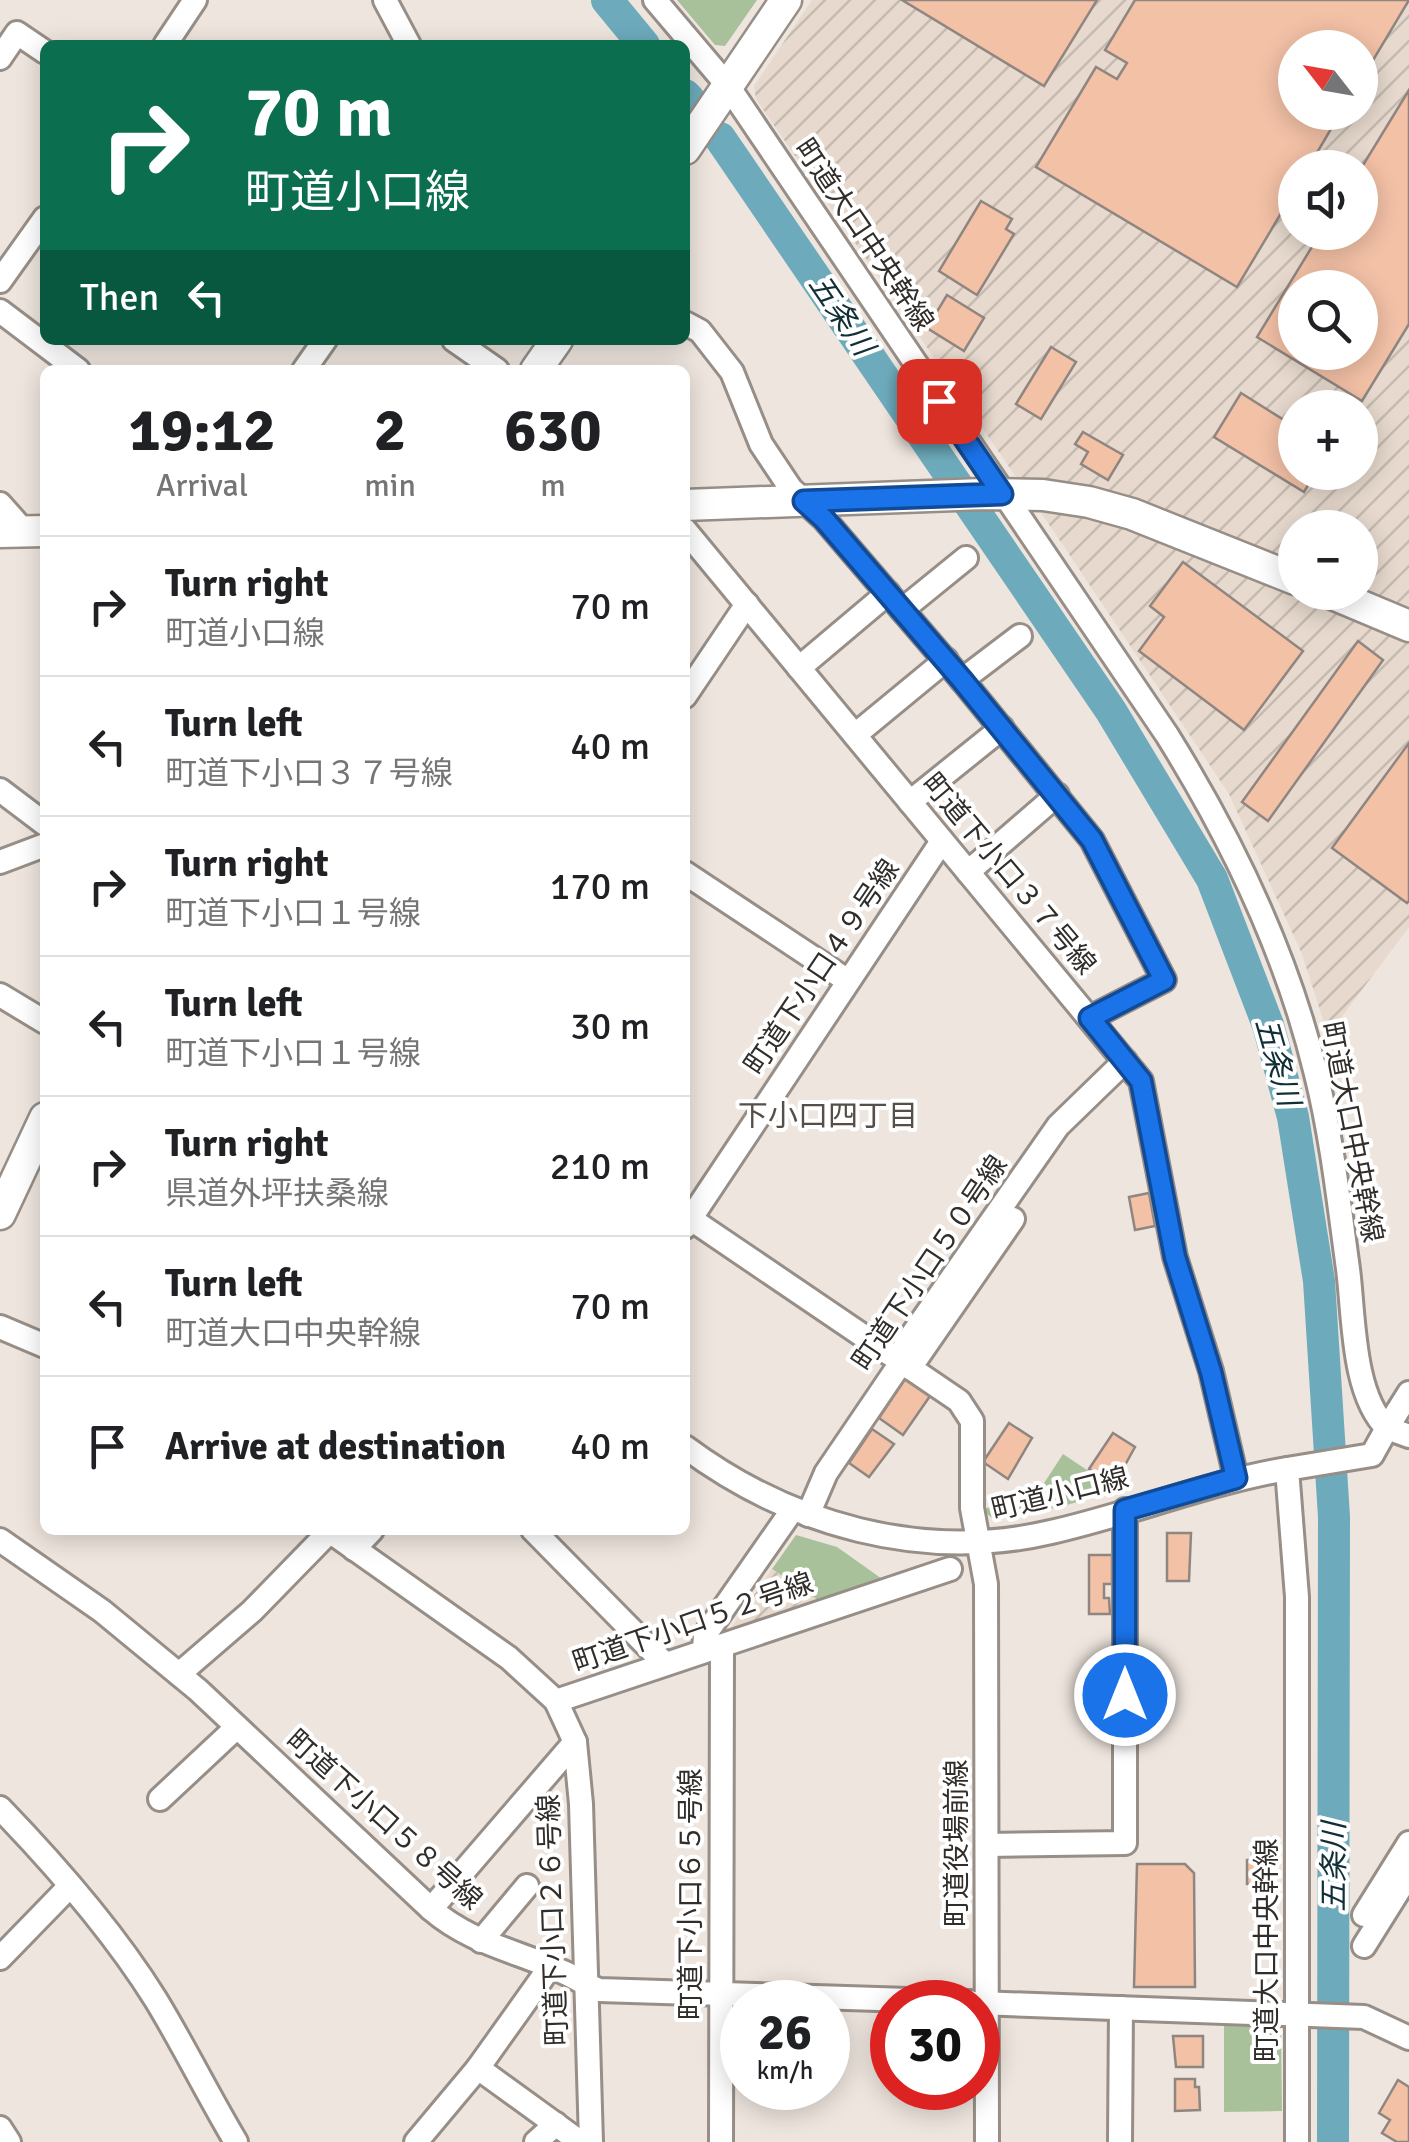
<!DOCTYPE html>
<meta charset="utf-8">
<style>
body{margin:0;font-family:Signika,"Noto Sans JP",sans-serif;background:#f6f6f6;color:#202124;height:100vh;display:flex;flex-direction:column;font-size:38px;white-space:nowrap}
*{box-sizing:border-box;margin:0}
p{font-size:32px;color:#757577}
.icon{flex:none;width:55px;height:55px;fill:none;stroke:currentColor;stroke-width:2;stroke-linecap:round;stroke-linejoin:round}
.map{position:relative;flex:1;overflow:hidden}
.side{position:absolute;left:40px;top:365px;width:650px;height:1170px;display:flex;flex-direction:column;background:#fff;border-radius:15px;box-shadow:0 5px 25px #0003}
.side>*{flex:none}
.guide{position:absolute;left:40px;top:40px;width:650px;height:305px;border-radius:15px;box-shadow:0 5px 25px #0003;background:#0b6e4f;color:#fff;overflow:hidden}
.needle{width:65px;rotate:301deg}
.tools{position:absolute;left:1278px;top:30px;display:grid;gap:20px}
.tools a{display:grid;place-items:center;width:100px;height:100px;border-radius:50%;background:#fff;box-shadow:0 5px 25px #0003;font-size:50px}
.speed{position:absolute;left:720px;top:1980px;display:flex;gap:20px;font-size:50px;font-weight:700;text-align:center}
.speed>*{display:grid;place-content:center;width:130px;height:130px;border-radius:50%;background:#fff;box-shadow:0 5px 25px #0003;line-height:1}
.speed small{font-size:25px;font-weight:400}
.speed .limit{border:15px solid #d22;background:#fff;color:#111}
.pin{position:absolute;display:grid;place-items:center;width:85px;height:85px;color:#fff;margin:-42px;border-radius:20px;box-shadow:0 5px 15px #0006}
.me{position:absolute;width:110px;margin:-55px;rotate:0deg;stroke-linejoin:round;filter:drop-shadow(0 0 8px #0008)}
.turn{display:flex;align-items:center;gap:35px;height:210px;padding:0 40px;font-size:45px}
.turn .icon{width:130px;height:130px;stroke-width:2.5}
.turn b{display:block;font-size:70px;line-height:85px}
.then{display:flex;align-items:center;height:95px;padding:0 40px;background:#0003;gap:20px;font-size:38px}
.eta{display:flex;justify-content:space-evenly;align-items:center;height:170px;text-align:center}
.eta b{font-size:60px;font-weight:800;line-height:70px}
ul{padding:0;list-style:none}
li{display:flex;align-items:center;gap:30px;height:140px;padding:0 40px;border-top:2px solid #e0e0e0}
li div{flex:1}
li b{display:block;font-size:38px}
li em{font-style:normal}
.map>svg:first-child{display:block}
.industrial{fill:url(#industrial-furrows);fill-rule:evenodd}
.green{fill:#a9c19b}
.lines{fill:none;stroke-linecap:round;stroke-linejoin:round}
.river{stroke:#6dabbc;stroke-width:32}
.building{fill:#f3c1a6;stroke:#908681;stroke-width:2.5;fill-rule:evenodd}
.minor-casing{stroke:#968e87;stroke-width:28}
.major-casing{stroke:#968e87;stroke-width:35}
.minor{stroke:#fff;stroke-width:22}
.major{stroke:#fff;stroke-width:30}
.route-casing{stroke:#114b97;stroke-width:25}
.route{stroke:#1a73e8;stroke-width:18}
.labels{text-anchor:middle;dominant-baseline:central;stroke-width:8;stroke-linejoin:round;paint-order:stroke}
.street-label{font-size:28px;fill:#302d2a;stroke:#fff}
.water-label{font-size:30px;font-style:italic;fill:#102f37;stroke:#fff}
.neighbourhood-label{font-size:30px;fill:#564f49;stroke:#fff}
</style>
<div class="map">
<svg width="1409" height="2142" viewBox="0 0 1409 2142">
<defs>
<pattern id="industrial-furrows" width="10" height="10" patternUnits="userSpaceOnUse" patternTransform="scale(2.5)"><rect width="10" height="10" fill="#e7d9cd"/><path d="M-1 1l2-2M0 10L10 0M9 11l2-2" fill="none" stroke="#c6bbb0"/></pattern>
</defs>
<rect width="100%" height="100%" fill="#eee5de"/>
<g class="industrial">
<path d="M812,0h597v927l-81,108 -26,-81 -73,-160 -166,-249 -307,-446 -2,-13zM1295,48h65v64h-65zM1295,168h65v64h-65zM1295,288h65v64h-65zM1295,408h65v64h-65zM1295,528h65v64h-65z"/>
<path d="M772,1569l49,33 -94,32z"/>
</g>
<g class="green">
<path d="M677,0h80l-32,46 -10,-1z"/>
<path d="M1063,1454l54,36c-42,14 -82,24 -125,28l-11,-9 52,-9z"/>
<path d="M796,1535l41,12 48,34 -64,21 -49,-33z"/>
<path d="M1224,2020l51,2 6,6 1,83 -58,1z"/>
</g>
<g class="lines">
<g class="river">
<path d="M607,0l37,45"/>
<path d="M685,95l4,4"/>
<path d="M720,138l391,573 101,168 56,146 25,92 26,164 15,236 -1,625"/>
</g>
</g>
<g class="building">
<path d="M902,0h195l-53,86z"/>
<path d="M1135,0h274l-49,82v-34h-65v64h46l-33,56h-13v22l-58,97 -201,-120 60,-100 21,12 10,-16 -22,-13z"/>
<path d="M1409,90v234l-47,77 -105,-64 64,-105h39v-62zM1295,288h65v64h-65z"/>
<path d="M981,201l31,18 -6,10 8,5 -37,61 -38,-24z"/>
<path d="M947,295l37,23 -20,33 -37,-23z"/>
<path d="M1051,347l25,15 -35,57 -25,-15z"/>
<path d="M1241,393l54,34v45h21l-12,20 -90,-55z"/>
<path d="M1083,432l40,23 -15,25 -27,-16 7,-12 -13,-8z"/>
<path d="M1183,562l120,89 -59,79 -105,-79 25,-34 -14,-11z"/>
<path d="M1358,641l25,19 -115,161 -26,-19z"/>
<path d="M1409,743v158l-2,2 -75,-55z"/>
<path d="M1149,1193l6,33 -20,4 -6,-33z"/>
<path d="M905,1379l25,17 -27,39 -24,-17z"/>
<path d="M1009,1423l23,15 -24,41 -25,-17z"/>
<path d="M872,1429l22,15 -25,33 -20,-14z"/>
<path d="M1113,1433l22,14 -21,38 -25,-16z"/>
<path d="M1167,1533h24l-2,48h-22z"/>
<path d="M1089,1555h23v29h-8v14h5l1,16h-21z"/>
<path d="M1252,1851h20l3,21h-3v11l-25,1v-24h5z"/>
<path d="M1137,1864h48l9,9 1,114h-61z"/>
<path d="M1173,2036h30v31h-27z"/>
<path d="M1175,2079h20v8h4l1,23 -25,1z"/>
<path d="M1398,2080l11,7v55h-12l-15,-9 8,-13 -11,-7z"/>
</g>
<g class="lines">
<g class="minor-casing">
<g id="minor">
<path d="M385,0l24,45"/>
<path d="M655,0l73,86 439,649c66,106 120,218 149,339 16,64 23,130 32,195 6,46 4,125 39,159l-15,27 -85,14 10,128v545"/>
<path d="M165,45l30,-45"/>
<path d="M0,58l17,-25 28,19"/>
<path d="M0,281l45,-63"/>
<path d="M0,311l78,59"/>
<path d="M685,323l15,8 32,41 29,72 30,45 33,30 138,161 130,160 72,140 -74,38"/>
<path d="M454,340l43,30"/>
<path d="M304,370l21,-30"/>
<path d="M0,504l24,27"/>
<path d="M685,530l456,551 34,176 36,114 25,107"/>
<path d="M902,610l64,-52"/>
<path d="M799,668l89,-75"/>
<path d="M962,680l58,-44"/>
<path d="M685,696l62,-92"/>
<path d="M855,735l91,-75"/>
<path d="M0,790l45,34"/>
<path d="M910,802l92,-74"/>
<path d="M0,862l45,-17"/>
<path d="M968,872l89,-77"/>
<path d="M685,873l163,108"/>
<path d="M0,995l45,27"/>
<path d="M685,1215l274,186 13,20v87l14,76 1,558"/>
<path d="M685,1227l257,-386"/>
<path d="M0,1327l45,19"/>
<path d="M910,1368l103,-149"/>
<path d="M1409,1393l-22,35 22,8"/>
<path d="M685,1447c105,78 237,115 366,85 80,-18 155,-49 236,-63"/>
<path d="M808,1515l18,-42 72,-106 7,-22 153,-219 67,-65"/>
<path d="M328,1530l181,128 47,43 394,-132"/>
<path d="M533,1530l132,134"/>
<path d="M0,1540l102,71 96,79 233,219c39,34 86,42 132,63 12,5 23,13 36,18l371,12"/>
<path d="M354,1549l18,-19"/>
<path d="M704,1651l1,-16 88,-126"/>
<path d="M179,1674l73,-63 78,-80"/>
<path d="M556,1701l19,41 6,62 10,338"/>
<path d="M160,1799l77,-72"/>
<path d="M0,1808c56,58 113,123 156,192 28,46 52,95 80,142"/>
<path d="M987,1845l138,-2v-333"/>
<path d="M431,1909l144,-167"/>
<path d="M1364,1915l45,-72"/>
<path d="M481,1941l46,-55"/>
<path d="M1364,1946l45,-72"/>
<path d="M0,1958l70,-72"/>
<path d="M978,2003l386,14 45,21"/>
<path d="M478,2068l72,-101"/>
<path d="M0,2128l9,14"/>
<path d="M416,2142l62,-74 102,74"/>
<path d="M536,2142l20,-18"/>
<path d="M721,2142l1,-496"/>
<path d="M1120,2142l1,-134"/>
</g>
</g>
<g class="major-casing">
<g id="major">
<path d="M685,149l101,-149"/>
<path d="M536,370l21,-30"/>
<path d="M685,505l298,-11 60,1 46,7 43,12 163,65"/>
<path d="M0,532l45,-1"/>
<path d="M1328,592l81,34"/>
<path d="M0,1214l45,-96"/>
</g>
</g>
<use href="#minor" class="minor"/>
<use href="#major" class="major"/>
</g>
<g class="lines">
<g class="route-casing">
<path id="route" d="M939,401l63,93 -198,7 20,18 138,161 130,160 72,140 -74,38 51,63 34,176 36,115 25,106 -111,32v185"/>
</g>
<use href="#route" class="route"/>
</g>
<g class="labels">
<g class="street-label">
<text transform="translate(864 235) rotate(56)">町道大口中央幹線</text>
<text transform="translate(1009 874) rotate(50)">町道下小口３７号線</text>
<text transform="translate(822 967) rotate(-56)">町道下小口４９号線</text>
<text transform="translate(1352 1132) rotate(79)">町道大口中央幹線</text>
<text transform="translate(930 1263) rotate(-56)">町道下小口５０号線</text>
<text transform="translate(1060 1494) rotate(-14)">町道小口線</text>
<text transform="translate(693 1623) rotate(-19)">町道下小口５２号線</text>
<text transform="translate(384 1820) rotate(42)">町道下小口５８号線</text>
<text transform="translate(957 1843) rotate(-90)">町道役場前線</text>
<text transform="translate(691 1894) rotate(-90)">町道下小口６５号線</text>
<text transform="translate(553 1920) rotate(-92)">町道下小口２６号線</text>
<text transform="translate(1267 1950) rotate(-90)">町道大口中央幹線</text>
</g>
<g class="water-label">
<text transform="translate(841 315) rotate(56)">五条川</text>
<text transform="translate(1277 1062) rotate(74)">五条川</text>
<text transform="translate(1334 1867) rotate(-90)">五条川</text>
</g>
<g class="neighbourhood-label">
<text x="828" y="1116">下小口四丁目</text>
</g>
</g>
</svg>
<div class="tools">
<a><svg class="needle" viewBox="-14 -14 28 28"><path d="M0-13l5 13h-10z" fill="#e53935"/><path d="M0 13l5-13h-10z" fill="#757577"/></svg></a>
<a><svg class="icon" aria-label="sound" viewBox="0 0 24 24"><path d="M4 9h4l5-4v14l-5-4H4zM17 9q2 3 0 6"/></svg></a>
<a><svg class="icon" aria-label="search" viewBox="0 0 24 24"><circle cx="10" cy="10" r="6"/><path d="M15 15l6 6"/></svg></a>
<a>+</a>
<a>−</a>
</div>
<div class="speed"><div>26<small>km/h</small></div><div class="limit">30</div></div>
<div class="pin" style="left:939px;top:401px;background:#d93025"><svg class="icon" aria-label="arrive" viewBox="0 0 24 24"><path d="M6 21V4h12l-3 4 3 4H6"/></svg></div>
<svg class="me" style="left:1125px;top:1695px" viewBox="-20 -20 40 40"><circle r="17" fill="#1a73e8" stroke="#fff" stroke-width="3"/><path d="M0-11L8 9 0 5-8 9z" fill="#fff"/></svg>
<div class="guide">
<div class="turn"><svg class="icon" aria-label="right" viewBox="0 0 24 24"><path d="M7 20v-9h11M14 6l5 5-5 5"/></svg><div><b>70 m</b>町道小口線</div></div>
<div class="then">Then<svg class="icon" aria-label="left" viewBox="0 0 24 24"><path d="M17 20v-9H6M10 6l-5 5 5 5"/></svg></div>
</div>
<section class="side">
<div class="eta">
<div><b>19:12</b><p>Arrival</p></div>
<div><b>2</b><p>min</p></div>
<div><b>630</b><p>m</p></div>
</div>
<ul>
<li><svg class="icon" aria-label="right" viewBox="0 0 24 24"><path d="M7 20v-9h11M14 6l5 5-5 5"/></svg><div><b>Turn right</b><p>町道小口線</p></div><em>70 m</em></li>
<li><svg class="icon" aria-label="left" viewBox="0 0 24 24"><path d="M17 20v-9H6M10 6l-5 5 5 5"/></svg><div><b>Turn left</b><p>町道下小口３７号線</p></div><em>40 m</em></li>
<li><svg class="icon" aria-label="right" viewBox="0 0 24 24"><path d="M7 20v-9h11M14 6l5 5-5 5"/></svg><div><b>Turn right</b><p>町道下小口１号線</p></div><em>170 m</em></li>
<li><svg class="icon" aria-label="left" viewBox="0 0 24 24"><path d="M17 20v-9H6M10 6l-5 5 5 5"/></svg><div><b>Turn left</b><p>町道下小口１号線</p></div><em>30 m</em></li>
<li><svg class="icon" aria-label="right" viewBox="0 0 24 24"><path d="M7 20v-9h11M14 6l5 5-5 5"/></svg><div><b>Turn right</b><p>県道外坪扶桑線</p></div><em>210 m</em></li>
<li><svg class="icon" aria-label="left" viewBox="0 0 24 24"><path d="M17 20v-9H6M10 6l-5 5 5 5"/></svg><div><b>Turn left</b><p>町道大口中央幹線</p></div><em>70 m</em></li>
<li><svg class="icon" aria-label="arrive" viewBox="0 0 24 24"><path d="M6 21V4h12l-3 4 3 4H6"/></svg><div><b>Arrive at destination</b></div><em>40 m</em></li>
</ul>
</section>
</div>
